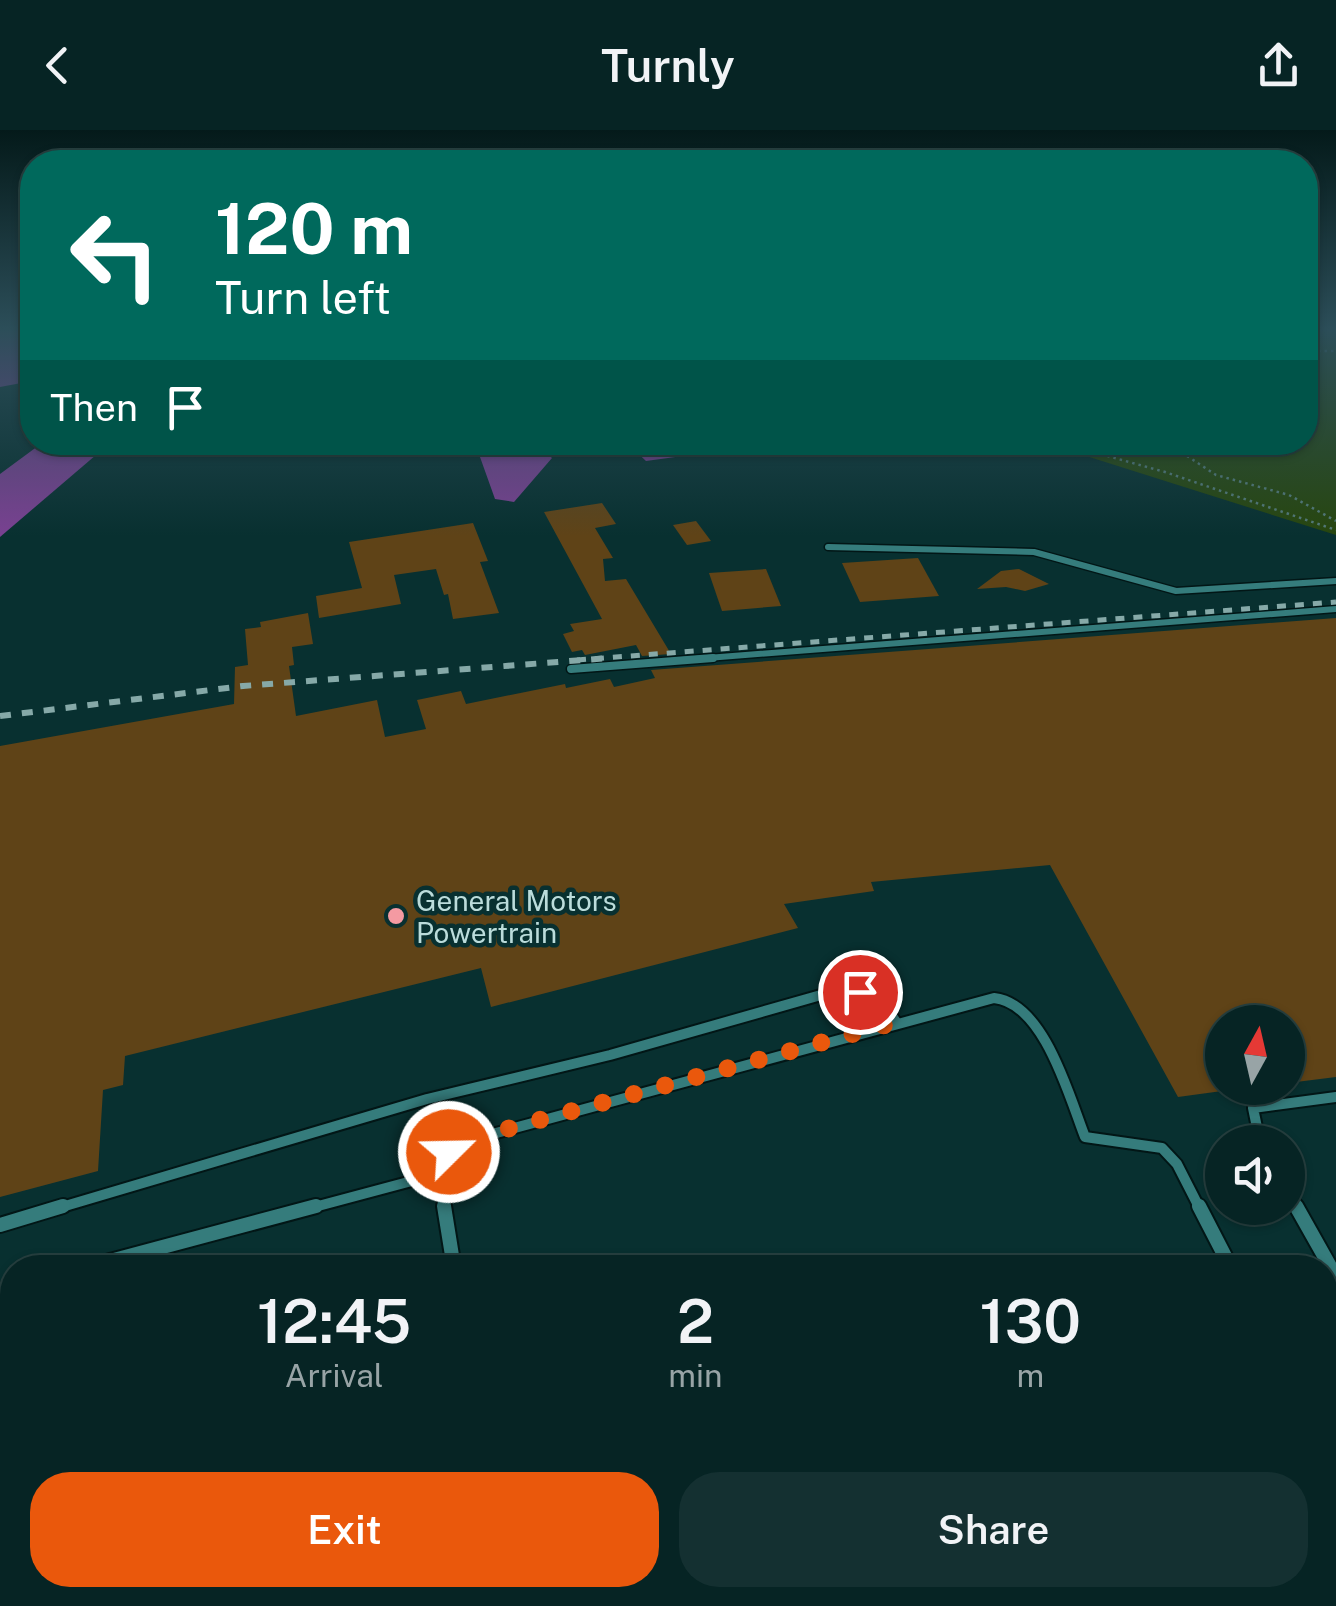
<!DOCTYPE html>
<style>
body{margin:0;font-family:"Public Sans",sans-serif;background:#143031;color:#f1f3f6;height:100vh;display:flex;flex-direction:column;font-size:38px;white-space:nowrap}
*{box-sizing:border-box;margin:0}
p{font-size:32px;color:#98a4a6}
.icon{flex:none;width:55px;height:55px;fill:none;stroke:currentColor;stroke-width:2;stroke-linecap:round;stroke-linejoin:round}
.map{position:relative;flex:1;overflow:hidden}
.sheet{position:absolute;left:0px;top:1125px;width:1338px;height:352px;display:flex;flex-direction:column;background:#062424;border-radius:40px 40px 0 0;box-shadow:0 2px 8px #0004,0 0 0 2px #274141}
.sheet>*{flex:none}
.banner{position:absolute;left:20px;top:20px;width:1298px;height:305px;border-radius:40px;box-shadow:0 2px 8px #0004,0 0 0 2px #274141;background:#00695c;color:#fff;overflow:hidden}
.needle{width:65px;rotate:8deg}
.buttons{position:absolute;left:1205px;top:875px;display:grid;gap:20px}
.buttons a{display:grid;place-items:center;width:100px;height:100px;border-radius:50%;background:#062424;box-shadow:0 2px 8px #0004,0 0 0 2px #274141;font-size:50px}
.pin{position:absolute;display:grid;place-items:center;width:85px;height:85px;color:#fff;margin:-42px;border:5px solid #fff;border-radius:50%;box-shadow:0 2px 10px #0007}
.me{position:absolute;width:110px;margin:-55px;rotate:67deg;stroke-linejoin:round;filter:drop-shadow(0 0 8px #0008)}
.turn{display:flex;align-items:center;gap:35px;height:210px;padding:0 30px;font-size:45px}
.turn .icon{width:130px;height:130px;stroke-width:2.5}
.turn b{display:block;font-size:70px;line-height:85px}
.then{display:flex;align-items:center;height:95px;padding:0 30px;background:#0003;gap:20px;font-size:38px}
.eta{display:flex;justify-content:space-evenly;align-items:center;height:170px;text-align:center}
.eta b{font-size:60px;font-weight:600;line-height:70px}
.cta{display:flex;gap:20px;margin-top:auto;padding:20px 30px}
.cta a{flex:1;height:115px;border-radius:40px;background:#ea580c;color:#fff;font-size:40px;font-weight:600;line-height:115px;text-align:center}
.cta a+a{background:#143031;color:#f1f3f6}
header{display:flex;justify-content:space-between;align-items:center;height:130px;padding:0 30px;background:#062424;font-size:45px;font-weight:600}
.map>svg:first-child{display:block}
.green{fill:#27460f}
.water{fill:#794191}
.building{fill:#5f4317}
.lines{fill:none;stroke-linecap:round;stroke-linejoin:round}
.lane-far3-casing{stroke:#021616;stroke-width:9}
.lane-far2-casing{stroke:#021616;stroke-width:11}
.lane-far1-casing{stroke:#021616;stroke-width:14}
.lane-casing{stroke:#021616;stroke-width:18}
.path{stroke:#547978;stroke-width:2.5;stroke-dasharray:2.5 4;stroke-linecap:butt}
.lane-far3{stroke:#357c7c;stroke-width:6}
.lane-far2{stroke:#357c7c;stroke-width:8}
.lane-far1{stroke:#357c7c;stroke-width:10}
.lane{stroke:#357c7c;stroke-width:14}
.rail-far1{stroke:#86a9a8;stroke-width:5;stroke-dasharray:9 9;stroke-linecap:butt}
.rail{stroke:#86a9a8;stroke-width:6;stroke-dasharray:11 11;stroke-linecap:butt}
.route{stroke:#ea580c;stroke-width:18;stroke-dasharray:0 32.4}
.poi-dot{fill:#f49aa2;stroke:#083030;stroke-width:4}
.labels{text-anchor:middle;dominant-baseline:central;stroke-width:9;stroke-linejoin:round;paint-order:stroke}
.poi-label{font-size:28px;fill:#bbdcdb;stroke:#083030;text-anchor:start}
</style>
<header><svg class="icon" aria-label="back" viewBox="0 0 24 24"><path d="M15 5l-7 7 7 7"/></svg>Turnly<svg class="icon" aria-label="share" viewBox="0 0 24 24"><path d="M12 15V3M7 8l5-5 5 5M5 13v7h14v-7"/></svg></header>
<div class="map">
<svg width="1336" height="1476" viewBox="0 0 1336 1476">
<rect width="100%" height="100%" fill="#083030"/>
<path class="green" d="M1305,199h31v206l-291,-92 260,-1z"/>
<g class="water">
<path d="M0,199h32v52l-32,6z"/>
<path d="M42,313h68l-110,94v-63z"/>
<path d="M475,313h69l6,2 -5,6 7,7 -38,44 -19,-3z"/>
<path d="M627,313h84l4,5 -3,4 -66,9z"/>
</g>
<g class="building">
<path d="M602,373l14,21 -21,4 18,30 -10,1 2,22 21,-2 45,75 -29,2 -6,-11 -51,10 -3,-5 -10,2 -9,-18 11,-3 -4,-7 32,-5 -58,-107z"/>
<path d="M696,391l15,20 -24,4 -14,-20z"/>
<path d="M473,393l15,38 -8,1 19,51 -46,6 -5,-25 -4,1 -8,-26 -42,6 7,29 -82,14 -3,-22 46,-8 -13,-46z"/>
<path d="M918,428l21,38 -79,6 -18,-39z"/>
<path d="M766,439l15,37 -59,5 -13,-38z"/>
<path d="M1019,439l30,15 -24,7 -19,-4 -29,2 24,-18z"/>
<path d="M308,483l5,31 -21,3 2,18 -5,1 7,50 81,-16 8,37 41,-8 -9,-29 44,-9 5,13 99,-20 1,4 44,-9 4,8 41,-9 -4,-8 685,-52v459l-48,6v-61h-66v69l-44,6 -128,-232 -179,17 3,9 -90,13 14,24 -307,79 -10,-39 -356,88 -2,29 -20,5 -5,81 -98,26v-451l234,-42 1,-37 13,-2 -3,-36 16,-2 -1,-5z"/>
</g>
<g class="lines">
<g class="lane-far3-casing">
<g id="lane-far3">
<path d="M828,417l206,5 142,39 160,-10"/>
<path d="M682,530l654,-51"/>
</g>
</g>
<g class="lane-far2-casing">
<path id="lane-far2" d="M571,539l142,-11"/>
</g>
<g class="lane-far1-casing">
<g id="lane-far1">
<path d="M1260,1012l-7,-34 83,-11"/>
<path d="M1288,1063l9,16"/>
<path d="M55,1079l372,-110 183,-44 218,-62 32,-1 20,5 16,25"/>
<path d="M307,1079l131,-35"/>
<path d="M444,1079c-7,-40 -8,-50 30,-70l520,-141c50,5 75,98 91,139l77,11 15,16 23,45"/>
</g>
</g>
<g class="lane-casing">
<g id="lane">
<path d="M444,1076l10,62"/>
<path d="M1199,1076l32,62"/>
<path d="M1296,1076l40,71"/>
<path d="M0,1095l63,-19"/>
<path d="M84,1138l232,-62"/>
<path d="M0,1160l12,-3"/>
<path d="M1325,1174l11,-2"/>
<path d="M1325,1312l11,19"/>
<path d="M1325,1454l11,-1"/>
<path d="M504,1465l1,11"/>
<path d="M0,1473l13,3"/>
<path d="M1063,1476l137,-11"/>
</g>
</g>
<g class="path">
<path d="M1305,221h31"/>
<path d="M1057,312l108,30 171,58"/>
<path d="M1144,312l37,10 35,23 73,20 47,26"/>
</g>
<use href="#lane-far3" class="lane-far3"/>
<use href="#lane-far2" class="lane-far2"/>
<use href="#lane-far1" class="lane-far1"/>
<use href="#lane" class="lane"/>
<path class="rail-far1" d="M577,530l759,-58"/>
<path class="rail" d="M0,586l243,-30 367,-28"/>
</g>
<linearGradient id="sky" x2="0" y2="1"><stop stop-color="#041a1a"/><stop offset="0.49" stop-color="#2c4e59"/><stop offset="1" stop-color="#2c4e59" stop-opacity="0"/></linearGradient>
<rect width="1336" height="406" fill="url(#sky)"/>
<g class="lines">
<path class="route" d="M449,1022l25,-14 422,-116 -16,-24 -20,-6"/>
</g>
<circle class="poi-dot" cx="396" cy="786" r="10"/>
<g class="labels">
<g class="poi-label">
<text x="416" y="770">General Motors<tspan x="416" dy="32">Powertrain</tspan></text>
</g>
</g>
</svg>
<div class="buttons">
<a><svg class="needle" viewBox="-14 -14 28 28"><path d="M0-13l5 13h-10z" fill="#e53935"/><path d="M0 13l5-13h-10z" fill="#98a4a6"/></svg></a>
<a><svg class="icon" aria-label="sound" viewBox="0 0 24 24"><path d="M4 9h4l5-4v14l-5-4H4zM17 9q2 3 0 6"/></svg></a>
</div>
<div class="pin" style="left:860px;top:862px;background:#d93025"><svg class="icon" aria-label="arrive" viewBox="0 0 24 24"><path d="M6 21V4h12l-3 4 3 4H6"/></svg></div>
<svg class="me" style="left:449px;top:1022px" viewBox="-20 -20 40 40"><circle r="17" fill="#ea580c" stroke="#fff" stroke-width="3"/><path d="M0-11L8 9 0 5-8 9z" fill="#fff"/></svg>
<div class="banner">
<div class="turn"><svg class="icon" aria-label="left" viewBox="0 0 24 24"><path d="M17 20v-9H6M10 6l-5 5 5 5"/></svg><div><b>120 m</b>Turn left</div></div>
<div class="then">Then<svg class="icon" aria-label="arrive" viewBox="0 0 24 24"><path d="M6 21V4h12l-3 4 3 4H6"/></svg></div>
</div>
<section class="sheet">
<div class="eta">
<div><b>12:45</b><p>Arrival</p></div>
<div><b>2</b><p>min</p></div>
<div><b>130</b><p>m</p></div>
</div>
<div class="cta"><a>Exit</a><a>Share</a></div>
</section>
</div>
